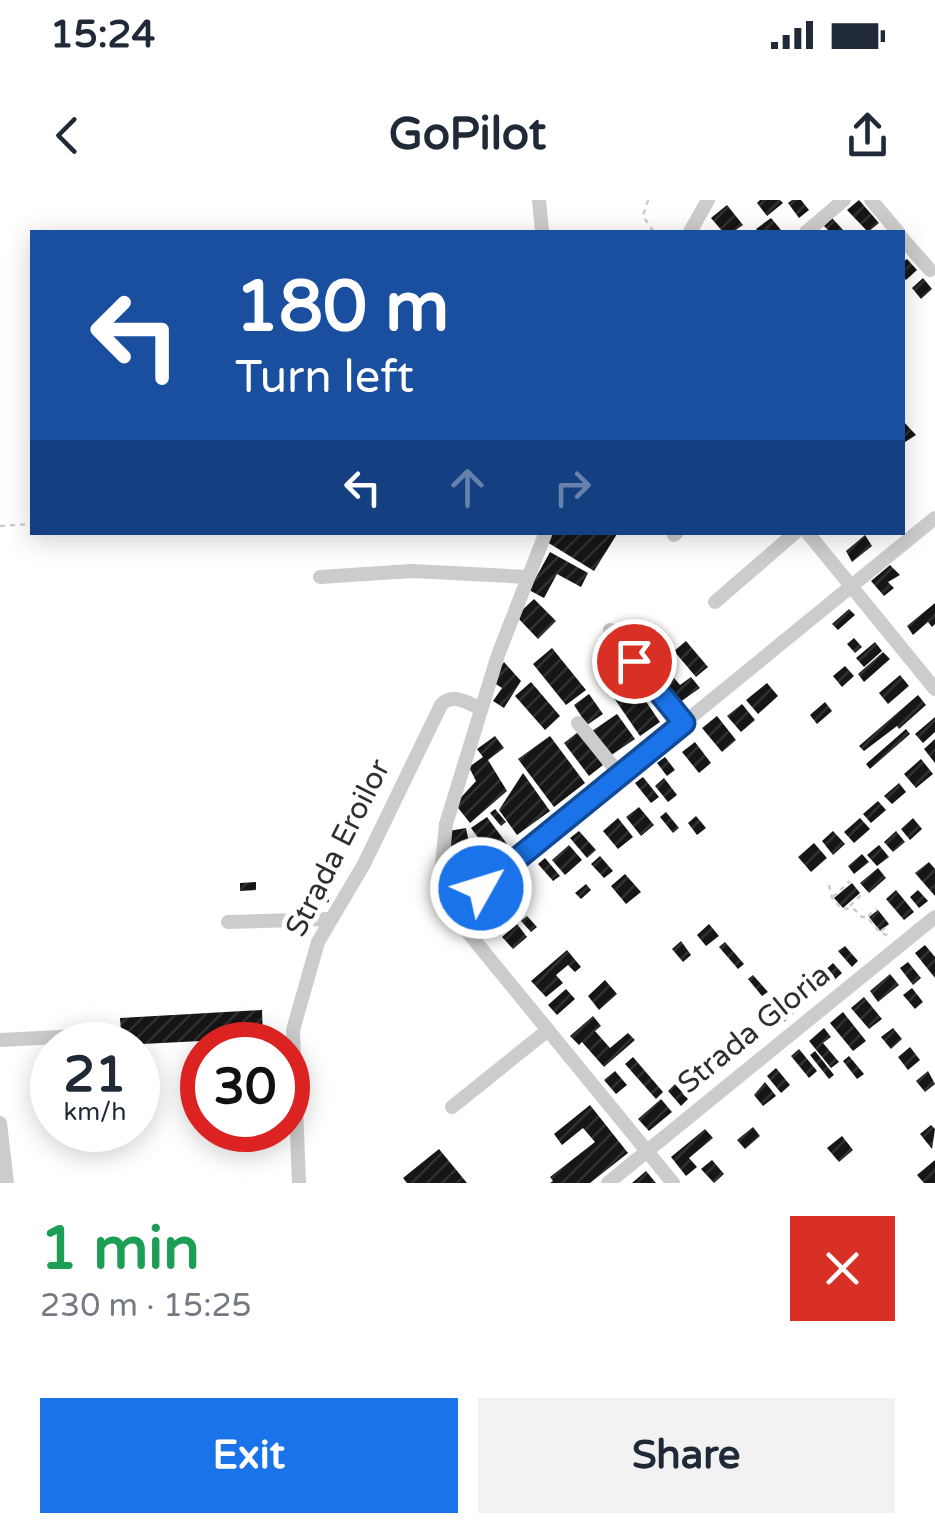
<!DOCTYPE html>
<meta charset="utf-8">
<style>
body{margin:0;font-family:"Varela Round",sans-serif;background:#f2f2f3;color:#1f2937;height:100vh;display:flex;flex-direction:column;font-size:38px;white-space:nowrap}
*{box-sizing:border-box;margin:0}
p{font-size:32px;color:#747a83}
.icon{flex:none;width:55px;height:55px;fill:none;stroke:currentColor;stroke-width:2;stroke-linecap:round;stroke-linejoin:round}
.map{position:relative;height:983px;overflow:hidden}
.drawer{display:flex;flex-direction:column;background:#fff;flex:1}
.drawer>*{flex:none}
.guide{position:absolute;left:30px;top:30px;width:875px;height:305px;border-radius:0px;box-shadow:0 5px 25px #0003;background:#1a4fa0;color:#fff;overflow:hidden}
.speed{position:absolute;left:30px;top:822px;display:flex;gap:20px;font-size:50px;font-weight:700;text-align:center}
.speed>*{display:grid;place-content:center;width:130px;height:130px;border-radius:50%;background:#fff;box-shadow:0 5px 25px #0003;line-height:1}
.speed small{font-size:25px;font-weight:400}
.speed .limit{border:15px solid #d22;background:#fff;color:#111}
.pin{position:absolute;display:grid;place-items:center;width:85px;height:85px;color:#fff;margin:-42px;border:5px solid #fff;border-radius:50%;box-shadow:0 2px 10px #0007}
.me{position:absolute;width:110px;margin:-55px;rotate:51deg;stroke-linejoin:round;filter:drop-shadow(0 0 8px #0008)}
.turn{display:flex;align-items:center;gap:35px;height:210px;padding:0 40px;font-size:45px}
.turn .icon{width:130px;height:130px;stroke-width:2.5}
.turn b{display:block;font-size:70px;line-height:85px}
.lanes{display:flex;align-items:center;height:95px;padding:0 40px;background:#0003;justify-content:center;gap:50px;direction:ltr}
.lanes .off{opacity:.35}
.round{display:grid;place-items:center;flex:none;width:105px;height:105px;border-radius:0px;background:#f2f2f3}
.headline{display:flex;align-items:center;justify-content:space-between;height:170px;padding:0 40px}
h1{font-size:60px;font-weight:700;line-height:75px;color:#1e9e55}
.button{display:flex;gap:20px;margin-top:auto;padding:20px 40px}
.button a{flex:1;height:115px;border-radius:0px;background:#1a73e8;color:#fff;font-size:40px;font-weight:700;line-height:115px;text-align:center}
.button a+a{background:#f2f2f3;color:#1f2937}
.status{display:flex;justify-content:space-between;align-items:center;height:70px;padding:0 50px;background:#fff;direction:ltr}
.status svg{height:28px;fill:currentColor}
header{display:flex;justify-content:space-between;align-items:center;height:130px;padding:0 40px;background:#fff;font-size:45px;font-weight:700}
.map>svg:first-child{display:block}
.building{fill:url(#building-hatch)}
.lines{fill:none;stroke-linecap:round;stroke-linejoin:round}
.path{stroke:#ccc;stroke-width:2.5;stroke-dasharray:5 5;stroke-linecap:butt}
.minor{stroke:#ccc;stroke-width:14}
.route-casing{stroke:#114b97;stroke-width:25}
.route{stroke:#1a73e8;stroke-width:18}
.labels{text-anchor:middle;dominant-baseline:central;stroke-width:10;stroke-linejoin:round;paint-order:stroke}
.street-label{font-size:30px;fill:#2f2f2f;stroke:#fff}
</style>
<div class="status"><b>15:24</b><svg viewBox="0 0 49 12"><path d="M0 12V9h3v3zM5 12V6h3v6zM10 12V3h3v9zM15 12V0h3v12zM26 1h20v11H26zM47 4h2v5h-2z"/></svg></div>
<header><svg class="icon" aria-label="back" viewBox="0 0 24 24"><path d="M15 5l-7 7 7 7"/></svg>GoPilot<svg class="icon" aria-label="share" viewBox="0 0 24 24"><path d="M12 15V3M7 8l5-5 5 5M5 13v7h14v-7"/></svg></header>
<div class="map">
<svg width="935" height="983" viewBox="0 0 935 983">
<defs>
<pattern id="building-hatch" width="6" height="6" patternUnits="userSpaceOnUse" patternTransform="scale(2.5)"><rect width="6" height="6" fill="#161616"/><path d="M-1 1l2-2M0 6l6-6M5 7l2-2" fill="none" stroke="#303030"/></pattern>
</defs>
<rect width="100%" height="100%" fill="#fff"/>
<g class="building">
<path d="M760,0h20l3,3 -16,13 -10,-13z"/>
<path d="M792,0h9l8,10 -10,8 -11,-15z"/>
<path d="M859,0l20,23 -11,9 -21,-22z"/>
<path d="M727,5l16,20 -10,7h-10l-12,-14z"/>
<path d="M771,18l10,12 -22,2 -3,-3z"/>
<path d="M832,18l13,14h-15l-6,-6z"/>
<path d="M907,59l10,11 -11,10 -4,-5v-12z"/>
<path d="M923,78l9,11 -11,10 -9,-11z"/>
<path d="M902,220l14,15 -14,9z"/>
<path d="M553,332h62l2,2 -23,37 -47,-29z"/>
<path d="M865,335l7,11 -20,16 -6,-11z"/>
<path d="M550,352l38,21 -7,14 -24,-13 -13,24 -15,-8z"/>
<path d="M890,365l10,10 -12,7 6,6 -10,8 -13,-15z"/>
<path d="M534,399l22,22 -18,18 -22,-23z"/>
<path d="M935,403v21l-3,3 -4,-5 -15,13 -6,-9z"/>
<path d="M849,409l6,6 -17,15 -6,-6z"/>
<path d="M854,438l8,9 -7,6 -8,-9z"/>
<path d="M686,441l22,26 -12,10 -22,-26z"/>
<path d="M875,442l7,9 -18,16 -8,-9z"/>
<path d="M552,448l34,42 -20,15 -33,-41z"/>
<path d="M883,452l7,7 -26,23 -6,-8z"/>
<path d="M504,462l17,19 -17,27 -11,-7 9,-13 -11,-7z"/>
<path d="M845,466l9,10 -12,11 -9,-11z"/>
<path d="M665,467l15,18 11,-8 9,11 -24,17 -22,-29z"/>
<path d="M900,475l9,11 -21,18 -9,-11z"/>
<path d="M531,482l29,34 -15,14 -30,-34z"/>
<path d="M767,483l11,13 -20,18 -12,-14z"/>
<path d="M634,484l26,38 -20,14 -26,-38z"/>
<path d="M589,494l14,20 -16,11 -13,-20z"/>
<path d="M918,495l8,10 -27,24 -2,-3 -33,25 -5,-5z"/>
<path d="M825,502l7,9 -15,13 -7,-9z"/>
<path d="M742,504l13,16 -14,12 -14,-16z"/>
<path d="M617,514l18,25 -25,17 -18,-25z"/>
<path d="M717,516l19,24 -14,12 -20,-24z"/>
<path d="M935,517v15l-12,11 -8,-9z"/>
<path d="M906,529l4,5 -40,35 -4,-5z"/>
<path d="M578,532l25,33 -14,11 -25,-33z"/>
<path d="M495,536l9,12 -16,12 19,31 -37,32 -15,-19 21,-23 -7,-14 14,-10 -6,-8z"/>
<path d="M550,536l35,47 -31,24 -36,-48z"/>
<path d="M935,539v24l-11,-14z"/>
<path d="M695,542l16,21 -12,10 -17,-21z"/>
<path d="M665,557l10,13 -8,6 -10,-13z"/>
<path d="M921,559l12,15 -17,14 -12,-14z"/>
<path d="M523,573l27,38 -33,24 -18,-25z"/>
<path d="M643,577l16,20 -8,6 -16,-20z"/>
<path d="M664,578l13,17 -9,7 -13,-16z"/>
<path d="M899,583l7,9 -14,12 -8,-8z"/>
<path d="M878,601l8,9 -15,13 -8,-9z"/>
<path d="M639,607l15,18 -13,11 -15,-19z"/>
<path d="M495,609l11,13 -5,4 -11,-13z"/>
<path d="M666,612l13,16 -6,5 -13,-16z"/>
<path d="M696,616l10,12 -9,7 -9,-12z"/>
<path d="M487,617l20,27 -16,11 -20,-27z"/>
<path d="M618,618l15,19 -15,12 -15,-18z"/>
<path d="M860,618l10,11 -16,14 -10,-11z"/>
<path d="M913,618l9,11 -12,11 -9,-11z"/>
<path d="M466,628l3,15 -18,3 -2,-15z"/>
<path d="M579,631l17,19 -9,8 -17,-20z"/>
<path d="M833,631l12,13 -12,11 -11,-14z"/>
<path d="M896,631l9,11 -12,10 -9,-10z"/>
<path d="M814,643l13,15 -16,14 -13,-15z"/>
<path d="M569,645l13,15 -17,15 -13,-15z"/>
<path d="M879,645l10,12 -12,9 -10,-11z"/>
<path d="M475,648l9,14 -29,18 -9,-14z"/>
<path d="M862,654l7,8 -15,12 -6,-8z"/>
<path d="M600,656l13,15 -9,7 -13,-14z"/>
<path d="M545,658l15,18 -7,5 -15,-17z"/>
<path d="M929,662l6,7v27l-20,-23z"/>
<path d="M878,668l8,10 -17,15 -9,-10z"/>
<path d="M625,674l16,18 -15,12 -15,-18z"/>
<path d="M256,682v8l-16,1v-8z"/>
<path d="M326,683l3,19 -14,2 -3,-19z"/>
<path d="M852,683l8,10 -17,15 -9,-10z"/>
<path d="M586,684l5,6 -10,9 -6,-6z"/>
<path d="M896,690l18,22 -10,8 -18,-21z"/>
<path d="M918,690l10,11 -9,7 -9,-11z"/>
<path d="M488,700l10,12 -15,12 -10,-12z"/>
<path d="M878,710l11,14 -9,7 -11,-14z"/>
<path d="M502,711l11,13 -14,12 -11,-13z"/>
<path d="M527,716l10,11 -6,5 -10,-11z"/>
<path d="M517,724l10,13 -14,12 -11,-12z"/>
<path d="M709,724l10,12 -13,10 -9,-11z"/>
<path d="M681,741l10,14 -8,7 -11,-13z"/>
<path d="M725,742l19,22 -6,5 -19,-22z"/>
<path d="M925,745l10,12v21l-20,-25z"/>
<path d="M845,746l13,15 -6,6 -14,-16z"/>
<path d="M567,750l14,17 -6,5 -7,-7 -12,10 7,8 -17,14 -15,-16z"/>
<path d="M908,762l13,16 -8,7 -13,-17z"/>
<path d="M833,763l9,10 -12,11 -9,-10z"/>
<path d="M890,774l9,11 -21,17 -8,-11z"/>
<path d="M753,775l15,17 -6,4 -14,-17z"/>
<path d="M605,780l12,14 -18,16 -11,-14z"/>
<path d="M912,788l11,14 -8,7 -12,-14z"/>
<path d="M566,789l9,10 -18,16 -9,-10z"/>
<path d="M789,789l14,16 -19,17 -14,-16z"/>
<path d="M864,797l18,22 -13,10 -18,-21z"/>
<path d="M262,810l1,28 -141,7 -2,-27z"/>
<path d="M843,812l23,29 -13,10 -23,-28z"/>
<path d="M593,816l8,10 -6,5 15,17 18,-15 7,7 -31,27 -22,-25 -3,3 -9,-9z"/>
<path d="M824,828l7,9 -8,6 16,19 -8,6 -22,-27z"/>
<path d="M893,828l9,11 -11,10 -10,-12z"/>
<path d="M910,847l10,13 -12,10 -10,-13z"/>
<path d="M799,849l18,22 -8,7 -18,-22z"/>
<path d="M815,851l19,24 -5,4 -19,-24z"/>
<path d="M849,856l15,18 -7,5 -14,-18z"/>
<path d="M633,857l30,35 -7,7 -31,-35z"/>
<path d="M776,868l14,17 -9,8 -14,-17z"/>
<path d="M615,871l12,14 -11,9 -12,-14z"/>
<path d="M928,871l7,13 -10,8 -9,-11z"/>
<path d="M765,882l11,14 -13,10 -9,-11z"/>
<path d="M675,884l13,15 -7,7 -13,-15z"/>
<path d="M661,899l11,13 -23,19 -11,-12z"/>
<path d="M590,905l38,48 -38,30h-40l3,-2 -3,-4 45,-35 -12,-14 -21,17 -8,-11z"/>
<path d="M931,925l4,4 -3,20 -12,-15z"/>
<path d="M753,927l7,9 -15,13 -8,-9z"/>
<path d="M705,929l8,9 -24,20 8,9 -11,9 -15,-19z"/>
<path d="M842,936l11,14 -14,12 -12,-14z"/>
<path d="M439,949l28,34h-60l-4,-5z"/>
<path d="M712,960l12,14 -10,9 -13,-14z"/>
<path d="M935,960v23h-11l-7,-8z"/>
<path d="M646,971l10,12h-24z"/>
</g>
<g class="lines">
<g class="path">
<path d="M648,0l-5,16 11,16"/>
<path d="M0,326l32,-2"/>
<path d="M829,685l3,13 10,11 11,-1 9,9h5l13,15 12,6"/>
<path d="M833,697l17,-16"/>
<path d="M850,706l11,-11"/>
<path d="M868,716l9,-7"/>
<path d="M881,731l8,-6"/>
</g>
<g class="minor">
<path d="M539,0l3,32"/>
<path d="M871,0l27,32"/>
<path d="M690,32l18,-32"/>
<path d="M806,32l38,-32"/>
<path d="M902,38l28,32"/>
<path d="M546,332l-48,123 -52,169 -4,41 3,24 17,36 211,258"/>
<path d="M807,332l128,157"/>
<path d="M674,335l3,-3"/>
<path d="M320,377l92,-6 116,6"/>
<path d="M715,402l81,-70"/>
<path d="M610,430l73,93"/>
<path d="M578,523l42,52"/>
<path d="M453,711l482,-393"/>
<path d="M228,722l101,-3"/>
<path d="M0,840l118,-6"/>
<path d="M452,907l96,-77"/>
<path d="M0,923l7,60"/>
<path d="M299,983l-6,-153 25,-88 46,-78 77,-159c11,-13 26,-2 39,3"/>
<path d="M608,983l327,-266"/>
</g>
</g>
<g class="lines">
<g class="route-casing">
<path id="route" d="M481,688l203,-165 -50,-62"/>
</g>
<use href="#route" class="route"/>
</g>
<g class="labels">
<g class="street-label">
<text transform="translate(338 648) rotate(-63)">Strada Eroilor</text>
<text transform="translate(754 829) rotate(-39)">Strada Gloria</text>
</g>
</g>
</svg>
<div class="speed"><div>21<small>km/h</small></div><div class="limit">30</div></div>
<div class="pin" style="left:634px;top:461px;background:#d93025"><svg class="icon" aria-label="arrive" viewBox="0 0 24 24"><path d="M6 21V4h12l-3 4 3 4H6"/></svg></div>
<svg class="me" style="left:481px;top:688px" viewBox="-20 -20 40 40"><circle r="17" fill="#1a73e8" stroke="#fff" stroke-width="3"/><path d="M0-11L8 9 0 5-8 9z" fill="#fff"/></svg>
<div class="guide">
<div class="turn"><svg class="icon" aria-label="left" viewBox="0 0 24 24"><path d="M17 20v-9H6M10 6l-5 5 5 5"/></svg><div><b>180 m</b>Turn left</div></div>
<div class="lanes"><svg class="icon" aria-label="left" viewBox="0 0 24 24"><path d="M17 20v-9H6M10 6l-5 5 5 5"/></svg><svg class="icon off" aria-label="ahead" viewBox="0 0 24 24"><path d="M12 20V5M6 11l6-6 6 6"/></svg><svg class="icon off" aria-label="right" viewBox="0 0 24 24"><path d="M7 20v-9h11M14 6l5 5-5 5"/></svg></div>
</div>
</div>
<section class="drawer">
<div class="headline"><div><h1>1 min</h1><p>230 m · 15:25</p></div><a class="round" style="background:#d93025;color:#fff"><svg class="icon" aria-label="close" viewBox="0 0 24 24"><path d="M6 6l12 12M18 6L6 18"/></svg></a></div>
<div class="button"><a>Exit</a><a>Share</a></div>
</section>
